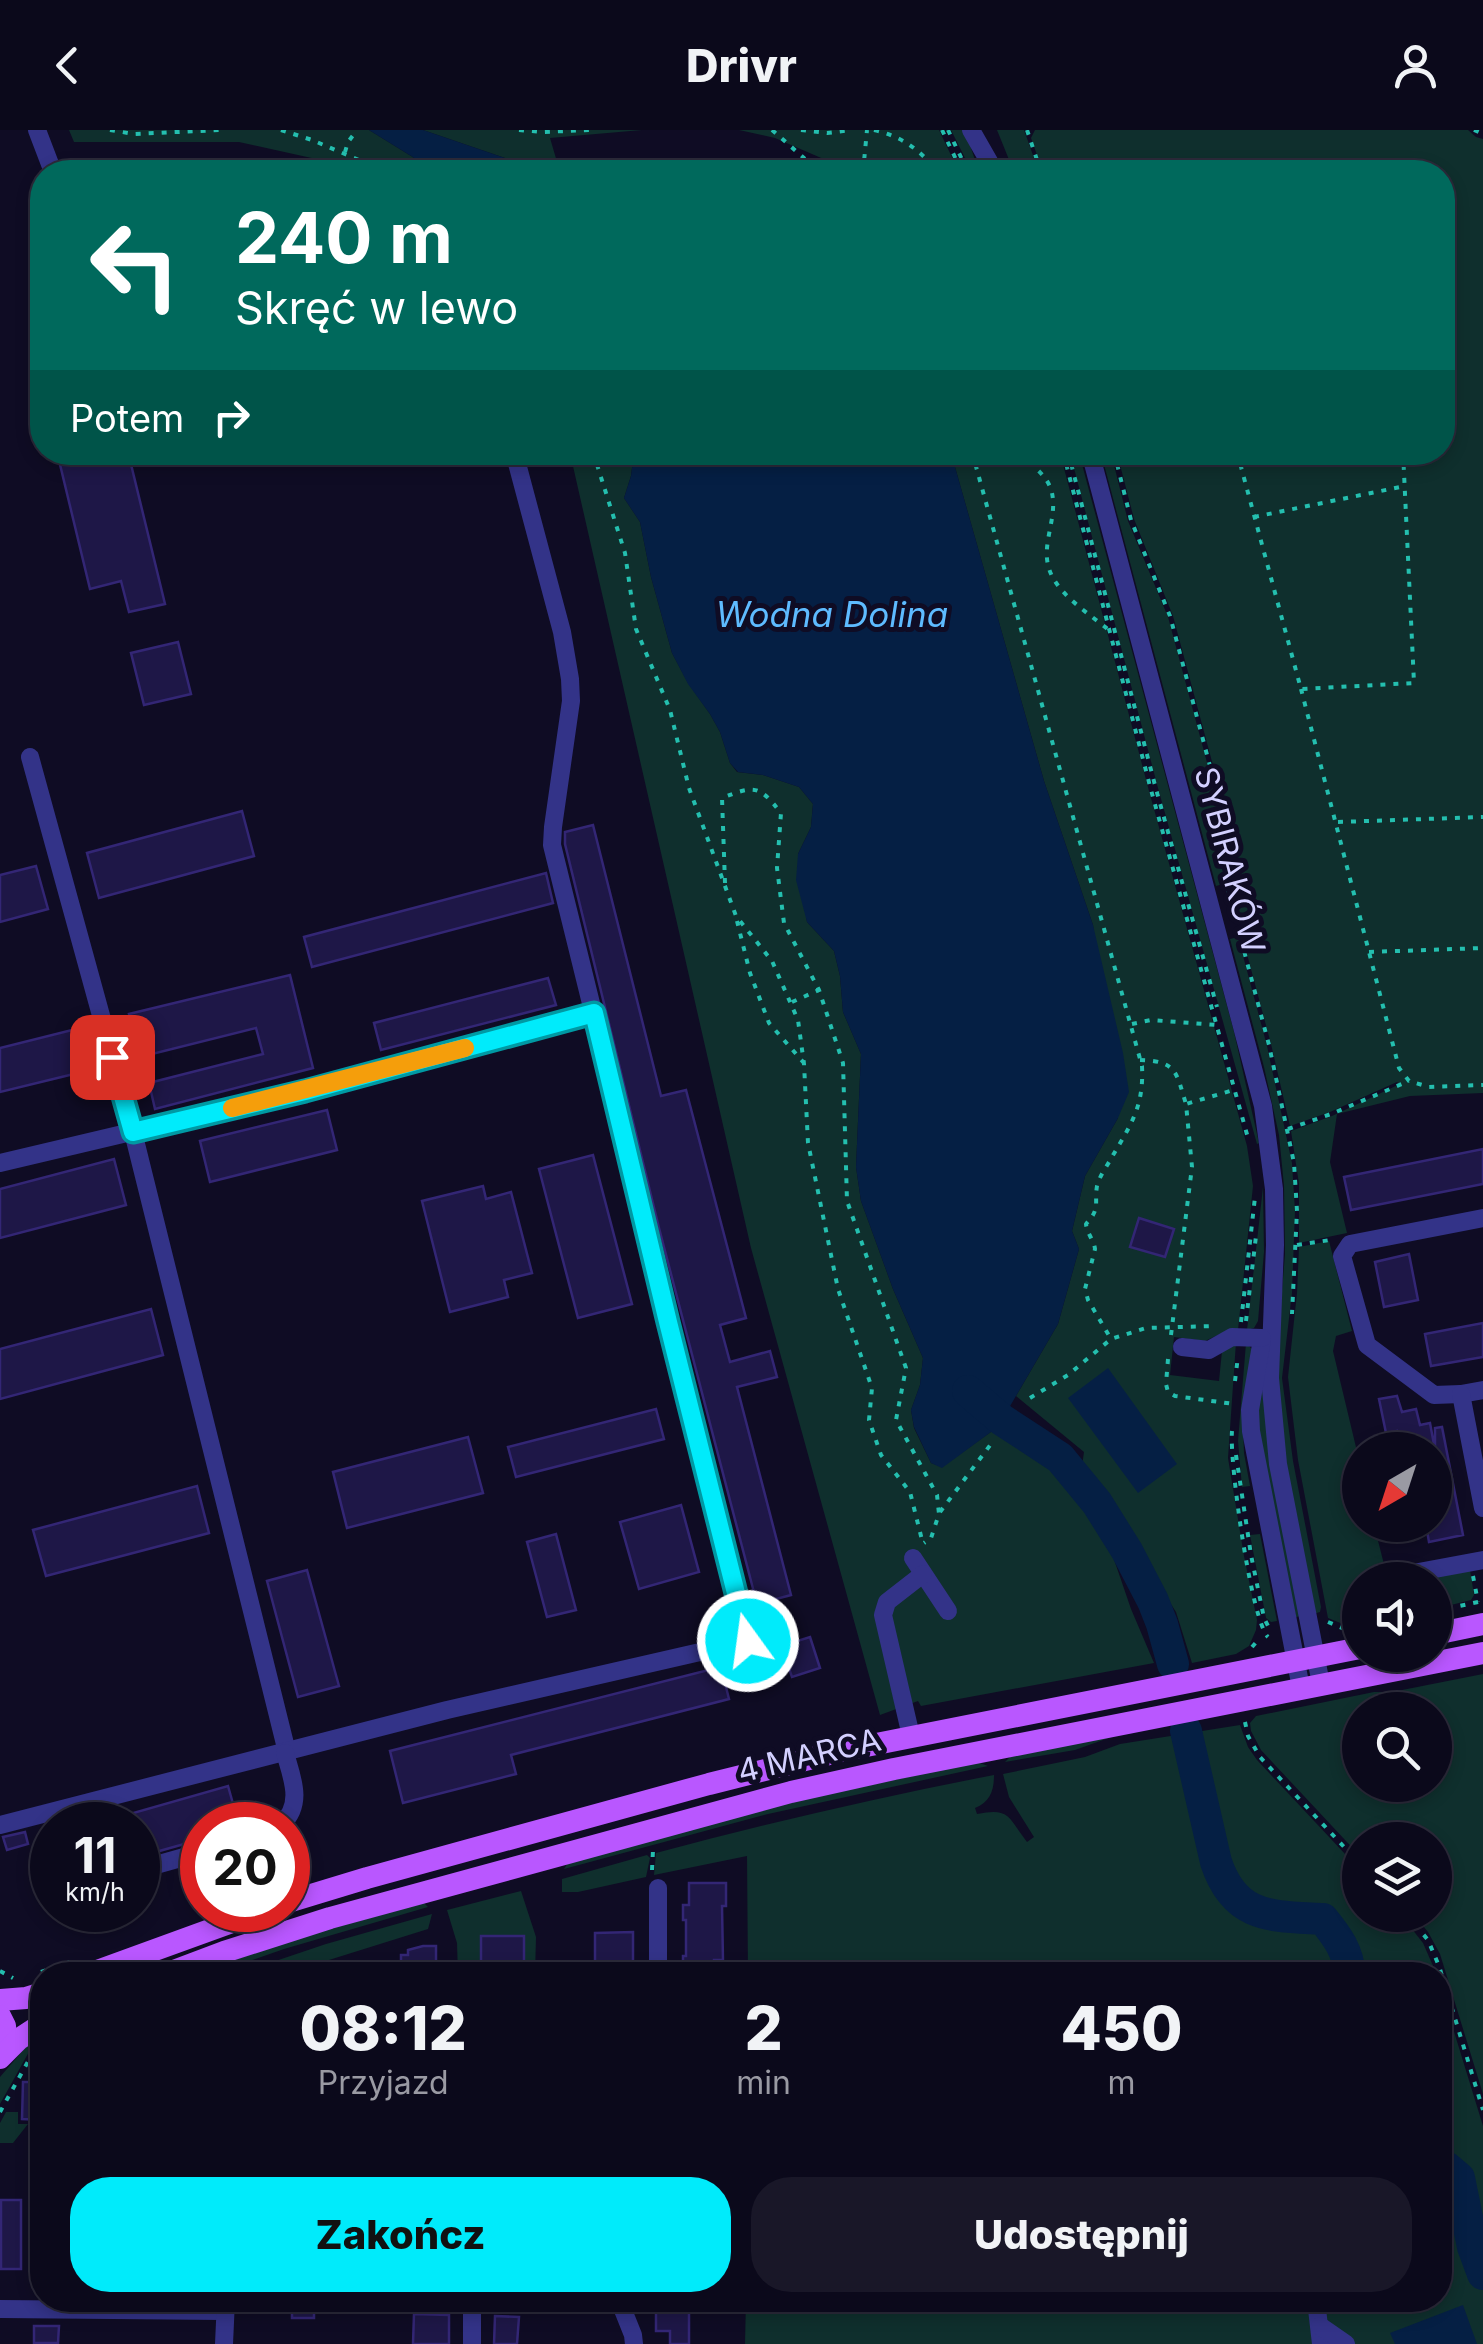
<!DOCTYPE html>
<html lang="pl">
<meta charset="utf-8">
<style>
body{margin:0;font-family:Inter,sans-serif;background:#191728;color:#f1f3f6;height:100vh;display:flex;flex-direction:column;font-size:38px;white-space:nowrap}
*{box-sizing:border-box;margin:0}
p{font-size:32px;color:#9a9aa3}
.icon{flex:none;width:55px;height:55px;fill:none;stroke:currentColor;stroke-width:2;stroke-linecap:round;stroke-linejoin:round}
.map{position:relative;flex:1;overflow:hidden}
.details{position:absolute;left:30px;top:1832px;width:1422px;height:350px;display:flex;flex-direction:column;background:#0b091b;border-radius:40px;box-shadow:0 5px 15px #0003,0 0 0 2px #2b2a3a}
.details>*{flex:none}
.banner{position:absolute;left:30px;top:30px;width:1425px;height:305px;border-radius:40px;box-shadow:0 5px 15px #0003,0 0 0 2px #2b2a3a;background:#00695c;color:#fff;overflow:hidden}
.needle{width:65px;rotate:219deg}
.tools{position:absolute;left:1342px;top:1302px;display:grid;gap:20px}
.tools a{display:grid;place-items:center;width:110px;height:110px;border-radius:50%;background:#0b091b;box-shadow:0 5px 15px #0003,0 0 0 2px #2b2a3a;font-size:50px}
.speed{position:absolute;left:30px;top:1672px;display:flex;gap:20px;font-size:50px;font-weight:700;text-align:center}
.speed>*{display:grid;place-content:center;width:130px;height:130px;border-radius:50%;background:#0b091b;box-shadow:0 5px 15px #0003,0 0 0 2px #2b2a3a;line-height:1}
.speed small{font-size:25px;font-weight:400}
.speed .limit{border:15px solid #d22;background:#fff;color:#111}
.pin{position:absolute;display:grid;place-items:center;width:85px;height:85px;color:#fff;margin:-42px;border-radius:20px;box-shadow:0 5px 15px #0006}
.me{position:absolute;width:110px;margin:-55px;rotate:346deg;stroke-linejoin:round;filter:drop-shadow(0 0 8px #0008)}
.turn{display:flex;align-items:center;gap:35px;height:210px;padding:0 40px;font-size:45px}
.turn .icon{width:130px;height:130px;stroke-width:2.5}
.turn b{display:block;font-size:70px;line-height:85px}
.then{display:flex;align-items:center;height:95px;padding:0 40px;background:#0003;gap:20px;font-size:38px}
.eta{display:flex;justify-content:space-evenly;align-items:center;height:170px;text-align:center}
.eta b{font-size:60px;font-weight:800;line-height:70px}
.action{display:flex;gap:20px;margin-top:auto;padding:20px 40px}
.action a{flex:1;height:115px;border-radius:40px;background:#00ebfb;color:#111;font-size:40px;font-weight:800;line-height:115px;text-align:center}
.action a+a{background:#191728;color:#f1f3f6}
header{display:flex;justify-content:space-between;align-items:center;height:130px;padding:0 40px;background:#0b091b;font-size:45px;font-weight:800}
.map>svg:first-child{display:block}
.green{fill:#0f2f2d;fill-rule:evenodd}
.water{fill:#051f44}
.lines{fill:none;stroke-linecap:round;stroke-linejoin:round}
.river{stroke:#051f44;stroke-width:32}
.building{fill:#1e1747;stroke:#332675;stroke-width:2.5}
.path{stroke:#24bfaf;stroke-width:4;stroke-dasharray:5 8;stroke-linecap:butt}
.minor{stroke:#338;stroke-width:18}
.major{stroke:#b957ff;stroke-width:22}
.route-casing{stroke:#0099a3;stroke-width:25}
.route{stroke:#00ebfb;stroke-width:18}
.slow{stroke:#f59e0b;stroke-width:18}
.labels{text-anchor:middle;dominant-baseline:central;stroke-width:10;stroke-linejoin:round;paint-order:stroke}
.street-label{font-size:32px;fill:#d3d0ff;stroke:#0f0c24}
.water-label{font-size:35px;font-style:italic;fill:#5ebbff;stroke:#0f0c24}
</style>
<header><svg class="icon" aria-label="back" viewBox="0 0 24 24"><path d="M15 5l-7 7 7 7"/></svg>Drivr<svg class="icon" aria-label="person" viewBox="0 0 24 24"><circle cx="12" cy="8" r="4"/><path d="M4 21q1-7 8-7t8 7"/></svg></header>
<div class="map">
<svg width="1483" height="2214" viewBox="0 0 1483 2214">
<rect width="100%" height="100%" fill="#0f0c24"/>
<g class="green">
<path d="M69,0h300l68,42h-92l-20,-11 -86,-19h-165z"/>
<path d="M423,0h219l-92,8 10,34h-14z"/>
<path d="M739,0h200l20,42h-114l-3,-5 -67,-29z"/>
<path d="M951,0h14l14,42h-7z"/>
<path d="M997,0h27l15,42h-25z"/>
<path d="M1035,0h433l8,7 7,2v954l-73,3 -73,18 -7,48 17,71 -48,10v-59l-8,-53 41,-15 68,-32 -3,-2 -67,30 -40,14 -19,-82 -43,-161 5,-43 -60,-224 -39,-97 -17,-66 325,-1v-280h-399l-12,-34z"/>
<path d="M570,323h64l-3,23 -7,22 16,24 11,55 21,76 16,30 22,31 10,18 10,31 7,9 26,3 36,12 14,17 -2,23 -13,27 9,68 27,29 6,25 3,36 18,42 -5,113 5,34 32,88 30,69 -3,27 -9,25 3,18 17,35 11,4 53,-38 54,36 57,71 25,73 23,54 -233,43 -3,-5 -38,14 -129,-467z"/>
<path d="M951,323h109l89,338 98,355 6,40 -15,144h-9l-24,11 -31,-4 -4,38 49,6 3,-30 14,-9 -8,116 16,98 13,64 -1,10 -7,16 -13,8 -44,9 -16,-51 -94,-146 2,-14 -68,-56 42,-72 21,-75 -7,-18 13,-55 33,-58 -25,-193 -49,-144z"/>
<path d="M1070,323h9l155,579 25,111 -2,1 -99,-356z"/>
<path d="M1101,323h10l17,68 40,96 60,224 -5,43 -7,2z"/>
<path d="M1238,807l29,109 25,117 3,48 -3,82 -10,85 11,83 28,146 -1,5 -7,2 -29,-151 -8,-99 9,-110 -1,-68 -5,-51 -15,-68 -34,-128z"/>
<path d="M1263,1057l1,65 -6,69 -4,7 -7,2z"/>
<path d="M1329,1111l23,90 -16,5 -3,15 27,113v61h14l14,55h-28v50h-2l-30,-12 -30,-158 -10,-83 9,-84 2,-46z"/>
<path d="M1246,1213l6,6 -9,78 1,26 6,33 -8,1 -4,-46z"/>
<path d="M1261,1261h3l37,225 -5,1 -40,-193z"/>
<path d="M1260,1404l17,87 -6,1 -5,-4 -16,-83z"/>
<path d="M1470,1440l4,25 -3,5 -36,9v-29h-34z"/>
<path d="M1483,1544v420l-43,-140 -12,-22 -14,-17h21v-75h-75v16l-99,-106 -10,-19 -1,-8 6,-7 118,-24h18zM1360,1580h75v75h-75z"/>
<path d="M1240,1595l8,22 9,13 103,110v45h41l22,28 14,32h-689l-1,-119 -93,19 2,-22c112,-30 224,-56 338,-78 0,16 -4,27 -19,33l2,6c34,-7 31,4 50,28l7,-5 -25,-40 -6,-23 82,-17 35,-13z"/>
<path d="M1117,1605l-42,15 -70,12 5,-5z"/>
<path d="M977,1632l11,4 -220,48 -204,55 5,-8 195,-53z"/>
<path d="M647,1725l3,3 -4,19 -68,15h-16v-13z"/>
<path d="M521,1761l15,46 -1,38h-77l-1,-32 -10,-33z"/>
<path d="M424,1773l4,4 -144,42 -74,26h-20l114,-39z"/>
<path d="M432,1784l-4,15 -147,46h-47l92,-31z"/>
<path d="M1440,1856l43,140v218h-738l1,-44h694z"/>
<path d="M42,1905l-12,15 -30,54v-27l26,-30z"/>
<path d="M6,1982h12v12h10l-15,19h-13v-20z"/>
</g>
<g class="water">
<path d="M369,0h54l123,42h-109z"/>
<path d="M634,323h317l93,328 49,144 30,128 6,39 -11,26 -33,58 -13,55 7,18 -21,75 -56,96 -7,9 -53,39 -11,-5 -17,-36 -3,-17 9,-25 3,-27 -30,-69 -32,-88 -5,-34 5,-113 -18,-42 -3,-36 -6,-25 -27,-29 -11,-42 2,-26 13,-27 2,-23 -14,-17 -36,-12 -25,-3 -8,-9 -10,-31 -10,-18 -22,-30 -16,-31 -21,-76 -11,-55 -16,-24 7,-22z"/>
<path d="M1108,1238l69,96 -39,29 -70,-95z"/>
<path d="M1463,2175l14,39h-82l-5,-11z"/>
</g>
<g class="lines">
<g class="river">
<path d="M968,1261l34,29 58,38 37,45 30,48 26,50 9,23 11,40"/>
<path d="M1186,1601l30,131c19,57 55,54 107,57 13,16 27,34 26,56"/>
<path d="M1440,2037h6l13,11 14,69 10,27"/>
</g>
</g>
<g class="building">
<path d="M57,322h71l37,152 -36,8 -8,-31 -31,8z"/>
<path d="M178,512l13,52 -47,11 -13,-52z"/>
<path d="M242,681l12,45 -155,42 -12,-45z"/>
<path d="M593,695l68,271 25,-6 60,228 -26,7 10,37 40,-11 7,26 -40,10 54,208 -34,9 -98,-376 -94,-384v-12z"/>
<path d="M36,736l12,43 -48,13v-47z"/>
<path d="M546,743l7,30 -241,64 -8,-30z"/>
<path d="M290,845l23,93 -158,41 -6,-26 114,-29 -7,-26 -116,29 -11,-43z"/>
<path d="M548,848l8,27 -175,45 -7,-27z"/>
<path d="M76,899l10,42 -86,21v-44z"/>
<path d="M327,980l10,40 -127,32 -10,-41z"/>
<path d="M1483,1019v35l-132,26 -7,-33z"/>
<path d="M593,1025l39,149 -54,14 -39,-149z"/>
<path d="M114,1029l12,46 -126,33v-49z"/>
<path d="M483,1056l3,13 25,-7 21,81 -28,7 4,17 -58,15 -28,-111z"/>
<path d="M1139,1088l35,11 -9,28 -35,-10z"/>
<path d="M1409,1124l9,46 -34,7 -9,-45z"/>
<path d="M151,1179l12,46 -163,44v-50z"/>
<path d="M1483,1193v34l-52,9 -6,-32z"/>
<path d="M1397,1266l5,16 14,-3 4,16 10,-2 5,27v-22l7,-1 21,108 -34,7 -3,-17h9v-75h-24l-1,-5 -10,2 -3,-16 -11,2 -7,-34z"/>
<path d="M656,1279l8,30 -148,38 -8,-30z"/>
<path d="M468,1307l15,56 -136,35 -14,-56z"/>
<path d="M197,1356l12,47 -163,43 -13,-46z"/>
<path d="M681,1375l18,67 -60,17 -19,-67z"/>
<path d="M556,1404l20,76 -29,7 -20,-75z"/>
<path d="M307,1440l32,116 -41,11 -31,-116z"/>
<path d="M810,1507l10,31 -28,9 -11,-31z"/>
<path d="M732,1534l4,16 -11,3 4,16 -218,56 5,19 -113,29 -13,-52z"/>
<path d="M228,1656l11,39h-37v14l-64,18v-32h-32l-1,-4z"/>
<path d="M25,1702l3,12 -21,6 -4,-13z"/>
<path d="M689,1753h37v23h-4l1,54h-9v15h-31v-19h3v-36h-3v-15h6z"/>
<path d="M633,1802v35h-38v-34z"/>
<rect x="481" y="1806" width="43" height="39"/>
<path d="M423,1816h13v29h-78l-1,-12 44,-2v-6h7v-5z"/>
<path d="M23,1952h19v38l-20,-1z"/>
<rect x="1" y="2070" width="20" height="69"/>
<rect x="292" y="2170" width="22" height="18"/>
<path d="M656,2170h20v7h13v37h-19v-13h-14z"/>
<path d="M414,2184l35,1v29h-36z"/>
<path d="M495,2186l24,1 -2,27h-23z"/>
<path d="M34,2196h25l-1,17h-24z"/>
</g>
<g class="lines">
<g class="path">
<path d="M110,0l24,4 86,-4"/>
<path d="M281,0l31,10 75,32"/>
<path d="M519,0l23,2 49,-2"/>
<path d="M772,0l32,28 -4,14"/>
<path d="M801,0l26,3 25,-3"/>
<path d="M874,0c27,6 47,20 63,42"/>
<path d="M942,0l20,42"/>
<path d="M948,0l20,42"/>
<path d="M1027,0l14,42"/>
<path d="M1474,0l9,4"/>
<path d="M345,22l3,-10 9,-12"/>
<path d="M863,42l4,-42"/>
<path d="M593,322l32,101 11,76 34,81 19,78 47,128 36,45 26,59 6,44 4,79 30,146 34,99 -3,32 12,35 29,37 13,52"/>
<path d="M972,322l170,614c2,41 -11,58 -30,91 -5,9 -13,20 -15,29 -3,18 4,22 -11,38 1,10 8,16 9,25l-10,40 3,11 23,39"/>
<path d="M1021,322c10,14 24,21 30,37 9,30 -14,58 1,87 11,22 39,39 58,55"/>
<path d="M1063,322l88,338 97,348"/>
<path d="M1068,322l88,337 61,218"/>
<path d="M1114,322l17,68 39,96 60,225 -4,42 43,162 25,118 3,48 -5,103"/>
<path d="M1237,322l64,237 113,-6 -11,-231"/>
<path d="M1254,387l151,-31"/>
<path d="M1301,559l98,379 10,13 20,6 54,-2"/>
<path d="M1338,692l145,-5"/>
<path d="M725,753l-3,-85c33,-13 37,-13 59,15l-4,55 7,55 35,67 24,73 4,138 59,167 -10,52 41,75 2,19 -8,24 -7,5"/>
<path d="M737,791l13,52 19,50 35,40"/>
<path d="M1369,822l114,-4"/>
<path d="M792,872l27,-12"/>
<path d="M1132,894l19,-4 66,5"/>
<path d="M1140,930c37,1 36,12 46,44"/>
<path d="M1288,999l43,-15 78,-33"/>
<path d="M1297,1115l33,-5"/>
<path d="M1246,1191l10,-85"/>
<path d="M1241,1192l14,-125"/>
<path d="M1171,1205l21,-168 -6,-63 51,-15"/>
<path d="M1168,1229l-2,25 2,8 7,4 59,8"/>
<path d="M1235,1251l3,-25"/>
<path d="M1030,1268l38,-23 43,-36 35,-11 70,-2"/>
<path d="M1232,1301c-3,29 19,189 36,206"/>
<path d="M1236,1325l15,100 13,63 4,8 5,1"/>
<path d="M940,1382l54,-72"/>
<path d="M1473,1446l5,26"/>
<path d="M1435,1481l48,-10"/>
<path d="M1328,1492l19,8"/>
<path d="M1252,1517l8,-9"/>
<path d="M1245,1592l3,14 12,21 100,107"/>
<path d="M652,1740l1,-20"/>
<path d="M1407,1785l21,25 11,26 44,144"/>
<path d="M0,1841l13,7"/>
<path d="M41,1842l29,-10"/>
<path d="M0,1982l30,-54"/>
</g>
<g class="minor">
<path d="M37,0l16,42"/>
<path d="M971,0l24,42"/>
<path d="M1090,322l173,654 11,83 1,56 -5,133 8,86 43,220"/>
<path d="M30,627l103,375 154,620"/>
<path d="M0,1033l305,-72 289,-78"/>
<path d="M1483,1088l-133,26 -8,12 25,89 67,50 27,-1 22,-4"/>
<path d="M1262,1209l-12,71 1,21 50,257"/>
<path d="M1182,1217l27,3 23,-13 30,1"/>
<path d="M1461,1264l22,114"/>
<path d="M913,1428l35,53"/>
<path d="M1397,1446l86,-16"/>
<path d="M911,1606l-28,-121 4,-13 36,-28"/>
<path d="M0,1695l447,-115 301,-69 -196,-796 1,-18 18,-126 -1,-22 -8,-47 -48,-180"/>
<path d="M281,1695c23,-21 11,-47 4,-72"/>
<path d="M138,1740l64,-18"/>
<path d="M658,1845v-87"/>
<path d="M619,2170l14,35 1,9"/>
<path d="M1316,2170l5,44"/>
<path d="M0,2179l224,2"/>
<path d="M1320,2196l26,18"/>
<path d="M224,2214l2,-44"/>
<path d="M472,2214v-44"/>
</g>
<g class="major">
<path d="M1435,1504l48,-10"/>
<path d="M288,1772l79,-24 342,-94 132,-33 519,-103"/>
<path d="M86,1845l179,-65"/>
<path d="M163,1845l61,-23 106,-34 461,-126 103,-23 589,-116"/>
<path d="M0,1870l26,-2 16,-5"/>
<path d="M0,1886l5,10 2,24"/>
<path d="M0,1928l19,-19 23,-15"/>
</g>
</g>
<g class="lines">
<g class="route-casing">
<path id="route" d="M112,927l21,75 172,-41 289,-78 74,309 80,319"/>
</g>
<use href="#route" class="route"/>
<path class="slow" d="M232,978l233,-60"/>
</g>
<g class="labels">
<g class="street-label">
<text transform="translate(1230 730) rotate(75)">SYBIRAKÓW</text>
<text transform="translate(809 1625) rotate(-13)">4 MARCA</text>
</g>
<g class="water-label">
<text x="832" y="484">Wodna Dolina</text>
</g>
</g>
</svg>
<div class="tools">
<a><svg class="needle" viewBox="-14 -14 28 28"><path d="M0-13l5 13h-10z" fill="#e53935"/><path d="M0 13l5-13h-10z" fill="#9a9aa3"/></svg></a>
<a><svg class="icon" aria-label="sound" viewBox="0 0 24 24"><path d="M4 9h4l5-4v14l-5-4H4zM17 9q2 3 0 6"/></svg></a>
<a><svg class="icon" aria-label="search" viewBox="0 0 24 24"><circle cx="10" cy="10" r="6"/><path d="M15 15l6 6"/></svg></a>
<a><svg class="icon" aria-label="layers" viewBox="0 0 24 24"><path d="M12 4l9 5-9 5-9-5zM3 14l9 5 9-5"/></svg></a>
</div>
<div class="speed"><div>11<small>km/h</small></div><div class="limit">20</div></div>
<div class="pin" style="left:112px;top:927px;background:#d93025"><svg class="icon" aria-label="arrive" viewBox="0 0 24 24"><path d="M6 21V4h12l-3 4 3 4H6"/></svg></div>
<svg class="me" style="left:748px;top:1511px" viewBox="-20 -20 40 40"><circle r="17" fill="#00ebfb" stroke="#fff" stroke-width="3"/><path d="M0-11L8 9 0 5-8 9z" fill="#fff"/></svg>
<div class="banner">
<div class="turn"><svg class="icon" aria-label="left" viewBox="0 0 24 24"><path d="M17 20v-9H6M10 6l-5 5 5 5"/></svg><div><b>240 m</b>Skręć w lewo</div></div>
<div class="then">Potem<svg class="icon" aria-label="right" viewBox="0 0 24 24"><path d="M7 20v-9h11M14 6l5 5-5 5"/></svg></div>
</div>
<section class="details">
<div class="eta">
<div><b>08:12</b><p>Przyjazd</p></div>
<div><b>2</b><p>min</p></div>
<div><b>450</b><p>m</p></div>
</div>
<div class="action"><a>Zakończ</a><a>Udostępnij</a></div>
</section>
</div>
